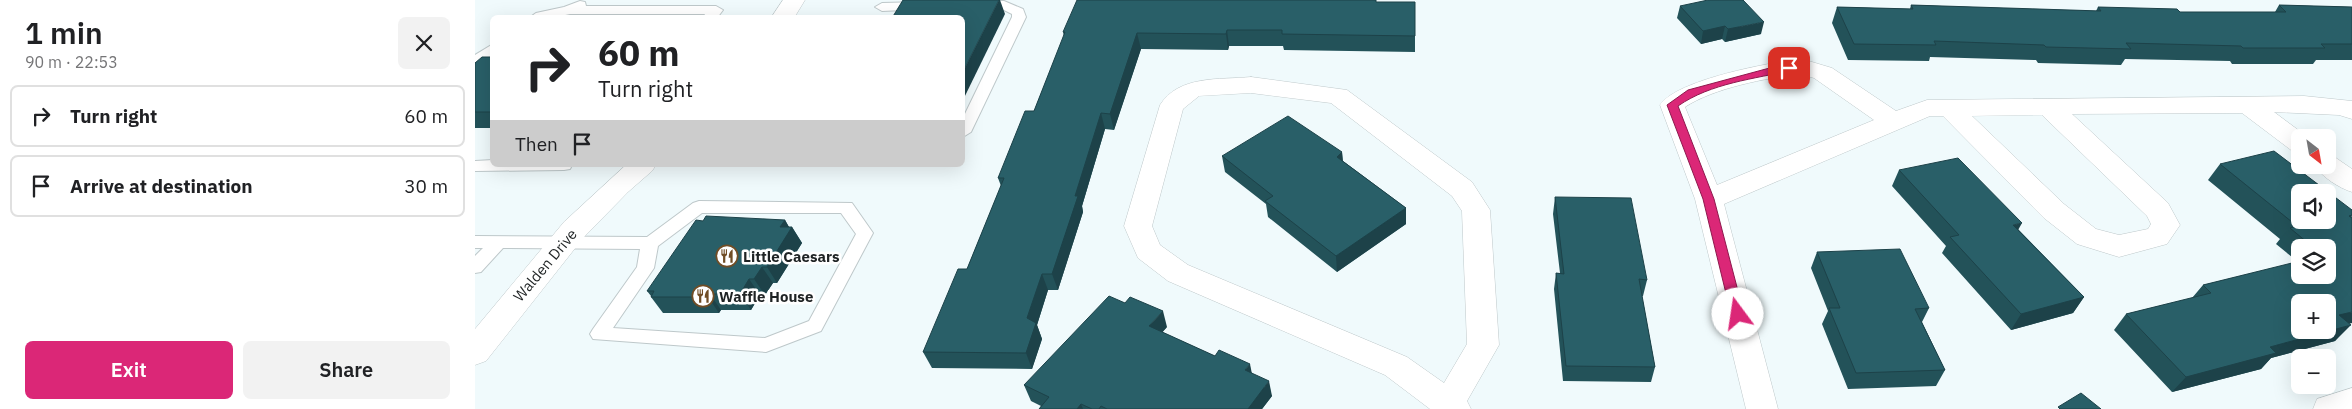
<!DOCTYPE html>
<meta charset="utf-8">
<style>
body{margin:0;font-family:"IBM Plex Sans",sans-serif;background:#f2f2f2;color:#202124;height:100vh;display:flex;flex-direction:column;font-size:19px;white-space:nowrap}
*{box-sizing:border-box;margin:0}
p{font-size:16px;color:#757577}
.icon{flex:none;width:28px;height:28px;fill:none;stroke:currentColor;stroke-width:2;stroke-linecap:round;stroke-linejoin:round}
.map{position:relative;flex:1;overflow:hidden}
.panel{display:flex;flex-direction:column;background:#fff;width:475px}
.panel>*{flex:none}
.hud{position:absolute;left:15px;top:15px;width:475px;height:152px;border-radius:8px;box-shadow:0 5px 20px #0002;background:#fff;color:#202124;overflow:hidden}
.needle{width:32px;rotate:149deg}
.tools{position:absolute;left:1816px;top:129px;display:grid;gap:10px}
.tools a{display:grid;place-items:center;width:45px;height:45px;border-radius:8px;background:#fff;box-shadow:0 5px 20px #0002;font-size:25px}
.pin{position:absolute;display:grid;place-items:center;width:42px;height:42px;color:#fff;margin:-21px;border-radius:10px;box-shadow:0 2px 8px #0006}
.me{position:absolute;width:55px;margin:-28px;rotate:346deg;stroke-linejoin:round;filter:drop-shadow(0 0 4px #0008)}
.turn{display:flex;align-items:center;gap:18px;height:105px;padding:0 25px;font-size:22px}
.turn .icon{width:65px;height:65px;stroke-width:2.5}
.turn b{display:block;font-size:35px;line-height:42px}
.then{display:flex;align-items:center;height:48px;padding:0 25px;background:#0003;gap:10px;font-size:19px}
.round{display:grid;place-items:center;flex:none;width:52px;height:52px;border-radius:8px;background:#f2f2f2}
.summary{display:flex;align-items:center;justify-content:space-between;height:85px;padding:0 25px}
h1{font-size:30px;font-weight:600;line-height:38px}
.action{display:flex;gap:10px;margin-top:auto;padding:10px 25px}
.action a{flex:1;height:58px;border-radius:8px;background:#db2777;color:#fff;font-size:20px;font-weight:600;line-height:58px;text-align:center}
.action a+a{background:#f2f2f2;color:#202124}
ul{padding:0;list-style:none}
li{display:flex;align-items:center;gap:15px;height:62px;margin:0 10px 8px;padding:0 15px;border:2px solid #e0e0e0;border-radius:8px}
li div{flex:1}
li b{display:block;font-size:19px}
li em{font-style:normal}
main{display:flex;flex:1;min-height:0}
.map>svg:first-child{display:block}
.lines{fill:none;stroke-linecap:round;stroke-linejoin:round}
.service-casing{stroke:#bec8ca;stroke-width:2}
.minor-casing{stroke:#bec8ca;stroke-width:1}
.service{fill:#fff;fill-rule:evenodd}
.minor{fill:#fff;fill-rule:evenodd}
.wall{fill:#235259;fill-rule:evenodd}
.shaded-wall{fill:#1d4249}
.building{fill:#295f68;stroke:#1d4249;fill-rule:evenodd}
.route{fill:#db2777;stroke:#8e194d}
.labels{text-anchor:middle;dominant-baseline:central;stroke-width:5;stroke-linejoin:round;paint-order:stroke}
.poi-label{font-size:15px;font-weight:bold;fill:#1f2324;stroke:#fff;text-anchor:start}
.street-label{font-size:15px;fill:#1f2324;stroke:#fff}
</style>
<main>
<section class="panel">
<div class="summary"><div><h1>1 min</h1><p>90 m · 22:53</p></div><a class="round"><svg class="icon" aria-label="close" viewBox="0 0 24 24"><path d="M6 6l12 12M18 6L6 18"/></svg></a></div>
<ul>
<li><svg class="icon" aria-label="right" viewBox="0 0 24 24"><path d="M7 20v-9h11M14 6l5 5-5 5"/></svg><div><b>Turn right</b></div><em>60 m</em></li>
<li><svg class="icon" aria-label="arrive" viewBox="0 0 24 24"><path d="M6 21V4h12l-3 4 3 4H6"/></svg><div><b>Arrive at destination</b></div><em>30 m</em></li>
</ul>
<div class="action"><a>Exit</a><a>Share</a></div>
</section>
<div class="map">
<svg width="1877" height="409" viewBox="0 0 1877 409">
<rect width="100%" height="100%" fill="#f0fafc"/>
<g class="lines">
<g class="service-casing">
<g id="service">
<path d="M105,1l5,1 1,4h130l7,4 -6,8h-14l2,-4h-135l-19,4h-22l7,-5 28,-6z"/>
<path d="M506,1h23l19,8 3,8 -55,115 -8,5v-19l49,-101v-3l-10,-5 -26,-1 -2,-3 2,-3z"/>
<path d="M446,2l5,1 2,3 -2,3 -44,2 -7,-4 7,-4z"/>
<path d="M18,44v11l-18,11v-11z"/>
<path d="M18,160v5h79l-2,4 -6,1 -89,1v-10z"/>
<path d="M224,201l153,2 21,30 -52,98 -55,21 -173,-13 -3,-5 3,-5 44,-62 3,-18 -137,-1 -22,24 -6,1v-17l8,-8h-8v-12l172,1 46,-34zM227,213h139l15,21 -47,87 -44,17 -152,-10 41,-60 4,-22z"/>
</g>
</g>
<g class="minor-casing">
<g id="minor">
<path d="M308,0h22l-11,18h-23z"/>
<path d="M1327,59l30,9 64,43 31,-11 377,-4 48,5v18l-13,-4 -65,-3 35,26h-9v15l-9,-3 -49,-37 -170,1 96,89 12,22 -13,19 -48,13 -42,-13 -33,-26 -101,-102h-13l-206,88 54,205h-32l-51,-210 -35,-94c16,-25 111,-43 142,-46zM1325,74l14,4 60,42 -157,65 -32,-78c29,-19 81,-29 115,-33zM1567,115l105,101 4,8 -3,5 -29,6 -23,-6 -32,-25 -92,-88z"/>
<path d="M776,77l96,13 125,92 18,28 9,135 -32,56 4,8h-41l-45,-34 -217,-94 -30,-23 -14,-32 36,-121c19,-30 59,-25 91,-28zM776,93l80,10 121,93 10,15 5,133 -23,39 -37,-26 -219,-92 -28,-20 -8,-19 31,-117 16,-13z"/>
<path d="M1852,155l9,3 16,11v23c-13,-4 -30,-15 -38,-27h13z"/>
<path d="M151,165h30l-4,6 -24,21 -44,45 -98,124 -11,4v-36l89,-107z"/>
<path d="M1877,388v21h-39l4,-10z"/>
</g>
</g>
<use href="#service" class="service"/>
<use href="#minor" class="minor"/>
</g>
<g class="wall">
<path d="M901,2h39v50l-131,-2 -1,-4h-54l-1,4 -87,-1 -27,81 -9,-1 -23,77 1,6 -25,78h-10l-11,35 5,14 -10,30 -100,-1 -9,-16 44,-83 34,-83 -3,-8 36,-67 30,-75 -1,-4z"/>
<path d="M1436,5l185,6 2,-4 82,5h95l4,-7 73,2v53h-36l-3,4h-81l-2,-3 -105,-2 -4,6 -83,-2 -2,-3 -106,-3 -1,4 -81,-1 -16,-37 5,-16 73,2z"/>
<path d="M1205,6l81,28 -36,8 -3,-3 -21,5 -24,-26z"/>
<path d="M18,57v71h-18v-65z"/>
<path d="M867,152l1,9 63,47v16l-69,48 -69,-55 -2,-13 -41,-32 -3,-16z"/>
<path d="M1745,164l132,46 -3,114 -14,17 -64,17 -10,11 -89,23 -58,-62 12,-16 66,-16 11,-13 95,-23 -22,-18 4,-5 -72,-59zM1825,248h27v27h-27z"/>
<path d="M1424,170l119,59 66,68 -11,16 -62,17 -69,-77 4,-7 -54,-60z"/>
<path d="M1080,197l92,83 -4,16h-1l13,71 -4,15 -88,-1 -9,-92 2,-16h4l-7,-59z"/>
<path d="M310,220l4,7h3l10,16 -25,40h-4l-8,12h-5l-9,15h-30l-2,3h-56l-12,-16v-1l-4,-5z"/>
<path d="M1342,252l112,56 -7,14 23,48 -9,16 -88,3 -26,-65 6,-13 -17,-43z"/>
<path d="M692,327l-5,5 90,41 20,23 -10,13h-223l2,-3 -10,-5 -7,-16z"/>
</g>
<g class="shaded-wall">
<path d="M524,0h1l5,14 -42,86v-28z"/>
<path d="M1289,22l-3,12 -36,8 3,-13z"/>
<path d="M1250,26l-3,13 -21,5 2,-13z"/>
<path d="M752,30l2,16 -1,4 -2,-16z"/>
<path d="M662,33l4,16 -27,81 -4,-16z"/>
<path d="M626,113l4,16 -23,77 1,6 -25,78 -6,-16 23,-78z"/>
<path d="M867,152l1,17 -6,-12z"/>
<path d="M931,208v16l-69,48 -1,-16z"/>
<path d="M310,220l5,9 2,-2 10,16 -25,40 -10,-16 13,-40z"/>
<path d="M1547,223l-9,16v-14z"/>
<path d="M287,267l11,16 -8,12 -11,-16z"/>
<path d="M567,274l6,16 -11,35 5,14 -10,30 -6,-16 1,-35z"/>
<path d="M274,279l11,16 -9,15 -11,-16z"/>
<path d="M235,294l11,16 -2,3 -11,-16z"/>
<path d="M1609,297l-11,16 -62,17 10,-16z"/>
<path d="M688,311l4,16 -13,15 -5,-16z"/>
<path d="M1877,312v11l-28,8 15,-16z"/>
<path d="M1876,325l-16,16 -64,17 -10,11 -89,23 14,-15 84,-30z"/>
<path d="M775,364l3,15 -8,-9z"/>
<path d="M794,381l3,15 -10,13h-14z"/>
<path d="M606,404l2,5h-6z"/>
</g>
<g class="building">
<path d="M428,0h96l-36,72v-54h-71z"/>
<path d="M602,0h299v2h39v34l-133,-2v-4h-55l-1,4 -89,-1 -27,81 -9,-1 -26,83h3l-26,78h-10l-15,44 9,5 -10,30 -103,-1 35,-83h9l37,-91h-6l27,-67h9l31,-79h-2z"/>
<path d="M1233,0h35l21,22 -36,7 -3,-3 -22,5 -23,-25z"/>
<path d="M1436,5l190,6 -3,-4 79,2 3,3h106l-7,-7 73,2v37h-31l4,4h-82l-2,-2 -115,-3 5,6 -85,-2 -2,-2 -110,-4 2,4 -82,-1 -17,-37 76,2z"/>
<path d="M7,57h11v55h-18v-49z"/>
<path d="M813,116l54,36 -5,5 69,51 -70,48 -71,-55 8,-5 -51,-40z"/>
<path d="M1799,151l78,59v5l-3,1 3,2v94l-13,3 12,10 -81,22 6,6 -90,24 -60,-63 85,-21 -8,-8 97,-24v14h27v-27h-13l-24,-20 7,-2 -77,-62zM1825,192h27v28h-27zM1825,302h27v28h-27z"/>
<path d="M1483,158l64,65 -9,2 71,72 -63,17 -71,-77 9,-2 -60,-65z"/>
<path d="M1080,197l76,1 16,82 -8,-1 16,88 -89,-1 -10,-93 8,1z"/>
<path d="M231,216l79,4 -5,7h12l-25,40h-5l-8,12h-5l-9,15h-30l-2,3h-57l3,-6h-7l49,-71 7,1z"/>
<path d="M1425,249l29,59 -14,1 30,61 -89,3 -27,-65h11l-23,-56z"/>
<path d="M634,296l16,7 5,-6 33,14 -14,15 66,30 4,-6 31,14 -5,6 24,11 -21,28h-141l-6,-3 -2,3h-7l-11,-5 -4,5h-38l10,-12 -25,-12z"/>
<path d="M1606,393l20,16h-41l-2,-2z"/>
</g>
<path class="route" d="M1314,64l5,4 -1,2c-39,9 -82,13 -115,36l36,93 30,115 -6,4 -7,-4 -28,-115 -36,-94 21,-15 89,-24z"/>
<defs>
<g id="restaurant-ring" transform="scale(1.125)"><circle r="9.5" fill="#fff" stroke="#704d26" stroke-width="1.5"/><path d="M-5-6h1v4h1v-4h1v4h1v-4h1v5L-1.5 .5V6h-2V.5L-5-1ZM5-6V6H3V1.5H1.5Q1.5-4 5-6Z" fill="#704d26"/></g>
</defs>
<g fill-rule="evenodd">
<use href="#restaurant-ring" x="252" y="256"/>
<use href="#restaurant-ring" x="228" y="296"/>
</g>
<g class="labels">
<g class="poi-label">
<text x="268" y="256">Little Caesars</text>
<text x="244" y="296">Waffle House</text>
</g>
<g class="street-label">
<text transform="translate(70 265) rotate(-50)">Walden Drive</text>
</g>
</g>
</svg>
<div class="tools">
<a><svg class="needle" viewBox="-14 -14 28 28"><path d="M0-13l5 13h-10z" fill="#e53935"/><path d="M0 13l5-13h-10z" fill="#757577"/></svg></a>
<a><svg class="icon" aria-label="sound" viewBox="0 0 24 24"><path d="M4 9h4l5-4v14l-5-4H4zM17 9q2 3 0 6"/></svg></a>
<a><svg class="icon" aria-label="layers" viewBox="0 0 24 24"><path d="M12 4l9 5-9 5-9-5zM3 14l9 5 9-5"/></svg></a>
<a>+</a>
<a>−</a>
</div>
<div class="pin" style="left:1314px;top:68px;background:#d93025"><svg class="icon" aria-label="arrive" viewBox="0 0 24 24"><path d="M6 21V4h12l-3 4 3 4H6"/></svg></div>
<svg class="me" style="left:1263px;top:314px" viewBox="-20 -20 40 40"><circle r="19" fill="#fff"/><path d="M0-13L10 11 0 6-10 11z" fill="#db2777"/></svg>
<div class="hud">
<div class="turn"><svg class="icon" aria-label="right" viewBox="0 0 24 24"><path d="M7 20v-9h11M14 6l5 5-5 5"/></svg><div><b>60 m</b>Turn right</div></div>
<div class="then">Then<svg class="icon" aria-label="arrive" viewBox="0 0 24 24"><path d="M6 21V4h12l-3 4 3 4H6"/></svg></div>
</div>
</div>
</main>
